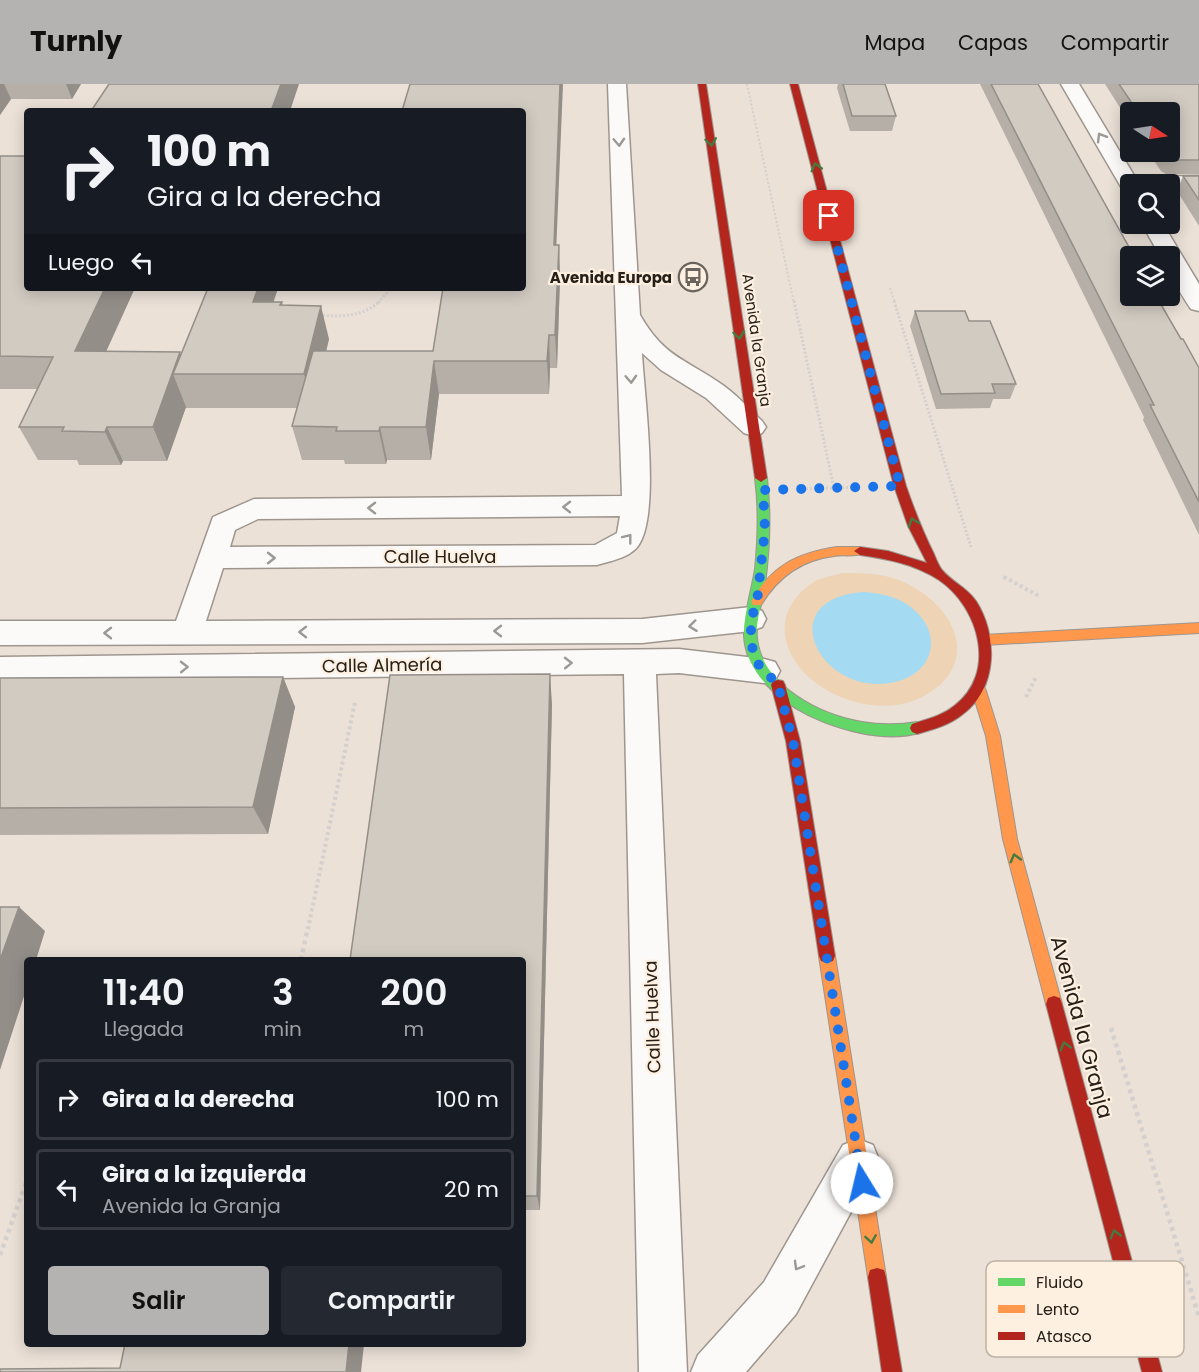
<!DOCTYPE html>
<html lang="es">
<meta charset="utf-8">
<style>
body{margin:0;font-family:Poppins,sans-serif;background:#242831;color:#f1f3f6;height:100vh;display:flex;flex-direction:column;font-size:22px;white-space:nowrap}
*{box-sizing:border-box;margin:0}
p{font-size:20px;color:#9ea1a6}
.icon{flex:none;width:33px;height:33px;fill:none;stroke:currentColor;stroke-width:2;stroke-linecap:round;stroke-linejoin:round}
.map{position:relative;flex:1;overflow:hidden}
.sheet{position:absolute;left:24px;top:873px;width:502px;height:390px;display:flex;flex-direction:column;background:#171b24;border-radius:6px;box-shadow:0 3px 15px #0003}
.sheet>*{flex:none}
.top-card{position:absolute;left:24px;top:24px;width:502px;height:183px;border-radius:6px;box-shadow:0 3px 15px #0003;background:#171b24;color:#f1f3f6;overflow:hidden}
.needle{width:39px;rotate:102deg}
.buttons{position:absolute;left:1120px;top:18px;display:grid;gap:12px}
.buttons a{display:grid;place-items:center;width:60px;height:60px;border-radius:6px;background:#171b24;box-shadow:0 3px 15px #0003;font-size:30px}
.pin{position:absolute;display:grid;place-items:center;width:51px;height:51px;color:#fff;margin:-26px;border-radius:12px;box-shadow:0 3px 9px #0006}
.me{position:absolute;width:66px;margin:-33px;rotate:351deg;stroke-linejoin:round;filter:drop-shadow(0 0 4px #0008)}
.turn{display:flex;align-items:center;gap:21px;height:126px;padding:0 24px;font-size:27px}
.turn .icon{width:78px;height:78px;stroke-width:2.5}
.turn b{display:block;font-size:42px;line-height:51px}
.then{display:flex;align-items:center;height:57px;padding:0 24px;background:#0003;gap:12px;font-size:22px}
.eta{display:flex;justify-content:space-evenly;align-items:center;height:102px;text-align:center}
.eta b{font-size:36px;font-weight:600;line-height:42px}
.primary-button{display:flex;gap:12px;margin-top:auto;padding:12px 24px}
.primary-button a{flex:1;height:69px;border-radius:6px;background:#b5b3b1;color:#111;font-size:24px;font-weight:600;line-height:69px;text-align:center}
.primary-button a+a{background:#242831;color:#f1f3f6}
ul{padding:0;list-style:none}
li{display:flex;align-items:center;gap:18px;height:81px;margin:0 12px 9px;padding:0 12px;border:3px solid #363941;border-radius:6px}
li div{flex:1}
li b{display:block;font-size:22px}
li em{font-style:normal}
header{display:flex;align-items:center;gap:36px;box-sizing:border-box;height:84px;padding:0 30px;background:#b5b3b1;color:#111}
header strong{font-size:28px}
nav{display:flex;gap:33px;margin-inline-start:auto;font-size:21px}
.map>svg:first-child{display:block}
.green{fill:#eed3b4}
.water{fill:#a4dbf2}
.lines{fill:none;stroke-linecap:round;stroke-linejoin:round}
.street-casing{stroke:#9e968e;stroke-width:3}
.fast-casing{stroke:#9e968e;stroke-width:2}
.slow-casing{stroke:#9e968e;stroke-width:2}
.jam-casing{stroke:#9e968e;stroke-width:2}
.path-far3{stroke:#d3d0cd;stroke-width:2;stroke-dasharray:2 2;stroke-linecap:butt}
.path-far2{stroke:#d3d0cd;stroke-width:3;stroke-dasharray:2 2;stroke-linecap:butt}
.path-far1{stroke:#d3d0cd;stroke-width:4;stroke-dasharray:3 3;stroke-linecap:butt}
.path{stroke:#d3d0cd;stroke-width:4.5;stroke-dasharray:4 4;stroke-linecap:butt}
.street{fill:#fcfaf9;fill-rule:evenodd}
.fast{fill:#63d668;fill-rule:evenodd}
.slow{fill:#ff974d;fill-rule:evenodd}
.jam{fill:#b3261e;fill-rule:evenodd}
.wall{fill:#b5afa7}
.shaded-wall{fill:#938e88}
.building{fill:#d2cbc2;stroke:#938e88;stroke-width:1.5}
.oneway{stroke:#9c9894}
.oneway2{stroke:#447b40}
.route{stroke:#1a73e8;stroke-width:10;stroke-dasharray:0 18}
.labels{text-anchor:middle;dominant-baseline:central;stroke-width:4.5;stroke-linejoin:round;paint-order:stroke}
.far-poi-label{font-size:15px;font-weight:bold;fill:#262019;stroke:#fef0e0;text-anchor:end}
.far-street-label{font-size:15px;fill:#262019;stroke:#fef0e0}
.street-label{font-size:18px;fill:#262019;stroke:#fef0e0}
.near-street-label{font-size:21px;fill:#262019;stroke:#fef0e0}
.key{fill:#fef0e0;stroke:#bdb2a4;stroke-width:1.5}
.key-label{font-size:16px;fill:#262019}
</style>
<header>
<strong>Turnly</strong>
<nav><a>Mapa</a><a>Capas</a><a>Compartir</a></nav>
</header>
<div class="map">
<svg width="1199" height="1288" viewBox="0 0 1199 1288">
<rect width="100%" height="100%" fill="#ebe1d7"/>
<path class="green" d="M843,489c20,0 40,0 58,8 55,23 84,85 19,117 -45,22 -118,-5 -133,-54 -4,-13 -3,-27 4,-39 6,-10 15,-19 26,-25 8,-3 18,-5 26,-7z"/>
<path class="water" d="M864,508c15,1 31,4 44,13 38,27 27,71 -18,78 -71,12 -119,-85 -26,-91z"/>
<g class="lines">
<g class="street-casing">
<g id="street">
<path d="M608,0h18l14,231c25,44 47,44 84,71 14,10 26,24 38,35l4,6 -4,6 -9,3 -9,-3 -38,-35 -45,-28 -19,-17c2,41 19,162 -4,193 -9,12 -28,15 -41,19l-374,3 -17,53 436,-2 109,-12 11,4 4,8 -4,8 -11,4 -109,12 -642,2v-24h176l37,-104 41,-18 368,-3zM620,432l-3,17 -22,12 -365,2 5,-17 23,-11z"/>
<path d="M1061,0h18l56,93 64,-1v12l-29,1v-5h-39v10l-7,-2z"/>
<path d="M1142,140h21l36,60v27l-8,-2c-12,-18 -21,-31 -21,-53h-10z"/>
<path d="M679,565l85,10 11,3 5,9 -5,9 -11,3 -85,-10 -23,1 31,698h-48l-15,-698 -624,7v-24z"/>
<path d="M858,1055l15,6 6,15 -83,154 -50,58h-55l7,-17 66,-73 79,-137z"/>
</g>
</g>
<g class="fast-casing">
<path id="fast" d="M761,390l6,4c4,35 3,70 -2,106 -2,17 -10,37 -8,54 5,48 63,77 105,84 18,3 37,3 55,0l5,2 2,4 -2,4c-31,10 -69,1 -98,-10 -36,-14 -78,-44 -80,-86 -1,-19 8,-47 11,-67 3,-30 4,-61 0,-91z"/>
</g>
<g class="slow-casing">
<g id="slow">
<path d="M837,463h23l6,4c-7,7 -22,3 -32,5 -33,4 -56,21 -73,49h-8l-2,-3c20,-36 46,-49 86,-55z"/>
<path d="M1199,539v10l-215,12 -6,-5 6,-5z"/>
<path d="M979,602l5,1 2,4 14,45 17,103 45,165 -2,6 -6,2 -6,-2 -2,-6 -43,-165 -17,-103 -14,-45 2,-4z"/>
<path d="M827,865l6,2 2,5 51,321 -2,7 -7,2 -7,-2 -2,-7 -49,-321 2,-5z"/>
</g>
</g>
<g class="jam-casing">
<g id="jam">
<path d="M698,0h8l61,394 -6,4 -6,-4z"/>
<path d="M790,0h8l108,402c8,23 17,46 28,68 2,5 5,12 8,16 10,12 23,16 34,31 22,34 22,87 -13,113 -13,11 -29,15 -46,20l-5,-2 -2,-4 2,-4c15,-5 30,-8 42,-18 44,-33 25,-99 -15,-126 -24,-16 -52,-21 -79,-25l-6,-4 6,-4 28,4 39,12 -19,-37 -14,-40z"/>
<path d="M778,596l5,1 2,4 15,56 35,215 -2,5 -6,2 -6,-2 -2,-5 -33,-215 -15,-56 2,-4z"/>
<path d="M1054,912l6,2 2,6 100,368h-20l-96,-368 2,-6z"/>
<path d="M877,1184l7,2 2,7 16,95h-20l-14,-95 2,-7z"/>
</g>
</g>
<g class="path-far3">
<path d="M747,0l47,219"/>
<path d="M890,204l5,15"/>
<path d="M378,219l13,-15"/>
</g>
<g class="path-far2">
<path d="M794,217l40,187"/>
<path d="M894,217l77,246"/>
<path d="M319,231c22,2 44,2 61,-14"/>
<path d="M802,405l58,-2"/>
<path d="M1003,493l3,2"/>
</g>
<g class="path-far1">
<path d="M1004,493l35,19"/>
<path d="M1026,613l10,-20"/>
<path d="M308,845l47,-227"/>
</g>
<g class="path">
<path d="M301,876l7,-33"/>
<path d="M1111,944l88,289"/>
<path d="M0,1171l27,-75"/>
</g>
<use href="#street" class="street"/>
<use href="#fast" class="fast"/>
<use href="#slow" class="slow"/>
<use href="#jam" class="jam"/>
</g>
<g class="wall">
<path d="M0,0h81l-9,15h-61l-11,16z"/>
<path d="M838,0h47l11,32 -4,15h-42l-13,-43z"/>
<path d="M980,0h58l143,255 18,29v167l-56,-115 1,-3z"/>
<path d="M1105,0h94v90h-33l-5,-3 -13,-19h22v-40h-39v13z"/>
<path d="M0,72l106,196 75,3 27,-67h70l-5,14h9l1,3 46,34 -3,12h107l123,-106h3l1,33 -3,90h-7l-1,26h-110l-8,66h-44l-1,4h-41l-1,-4h-42l-10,-34 5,-18h-111v-1l-19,54h-44l-2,4h-42l-2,-5h-39l-19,-33 18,-38h-37z"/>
<path d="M1183,92h16v50l-22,-35z"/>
<path d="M915,227l54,10 47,63 -6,15h-17l-3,9 -54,1 -26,-83z"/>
<path d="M283,593l12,30 -27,127 -268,1v-157z"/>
<path d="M552,620l-12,506h-16v-250z"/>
</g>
<g class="shaded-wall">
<path d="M0,0h4l7,15 -11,16z"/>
<path d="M66,0h15l-9,15z"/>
<path d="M281,0h18l-9,27h-19z"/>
<path d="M560,0h3l-8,194 -1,-33z"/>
<path d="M559,161l1,33 -3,90 -2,-33z"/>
<path d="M105,204h30l-44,97 -16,-34z"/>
<path d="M258,204h20l-15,47 -10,-33z"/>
<path d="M321,222l8,33 -16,69 -9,-34z"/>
<path d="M549,251l1,33 -1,26 -2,-33z"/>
<path d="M180,268l9,22h-16l13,33 -19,54 -14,-34z"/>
<path d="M434,277l5,33 -8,66 -5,-33z"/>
<path d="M107,343l16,34 -2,4 -16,-33z"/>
<path d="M380,343l7,33 -1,4 -7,-33z"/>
<path d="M550,590l2,30 -12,506 -3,-14z"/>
<path d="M283,593l12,30 -27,127 -15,-27z"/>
<path d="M19,823l26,24 -9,29h-9v27l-27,83v-110z"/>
<path d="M349,1260h15l-3,28h-15z"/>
</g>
<g class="building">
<path d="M109,0h172l-10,27h-180z"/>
<path d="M410,0h150l-6,161h5l-4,90h-6l-2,26h-113l-8,66h-46l-1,4h-43l1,-4 -45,-1 21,-75h120l10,-63h81v-177h-122z"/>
<path d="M843,0h42l11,32h-44z"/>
<path d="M991,0h47l96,172h-3v40h25l25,43h2l16,29v134l-49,-97h4z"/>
<path d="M1119,0h80v76h-27l-5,-4 -3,-4h6v-40h-32z"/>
<path d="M0,72h27v132h78l-30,63 105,1 -27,75h-46l-2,5 -43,-1 2,-4h-45l34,-70 -53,-1z"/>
<path d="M1183,92h16v24z"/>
<path d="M208,204h50l-5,14h29l-2,3 41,1 -17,68h-131z"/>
<path d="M915,227h50l4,10h21l26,63h-24l3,9 -54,1z"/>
<path d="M550,590l-13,522h-13v-236h-174l40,-285z"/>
<path d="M283,593l-30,130 -253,1v-130z"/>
<path d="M0,823h19l-19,53z"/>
<path d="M125,1260h224l-3,28h-346v-3l120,-1z"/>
</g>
<defs><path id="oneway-chevron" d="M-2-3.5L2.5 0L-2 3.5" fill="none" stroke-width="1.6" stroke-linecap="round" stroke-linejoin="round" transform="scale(1.5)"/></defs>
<g class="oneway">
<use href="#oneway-chevron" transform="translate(1101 53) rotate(-121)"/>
<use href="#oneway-chevron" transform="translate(619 58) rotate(87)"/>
<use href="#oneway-chevron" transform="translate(631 295) rotate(87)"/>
<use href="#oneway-chevron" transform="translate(567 423) rotate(180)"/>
<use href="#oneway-chevron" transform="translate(372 424) rotate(180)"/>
<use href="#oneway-chevron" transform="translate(628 454) rotate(-52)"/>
<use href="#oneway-chevron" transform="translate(271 474)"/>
<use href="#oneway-chevron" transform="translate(693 542) rotate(173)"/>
<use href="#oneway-chevron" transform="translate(498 547) rotate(180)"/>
<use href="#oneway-chevron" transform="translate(303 548) rotate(180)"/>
<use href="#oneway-chevron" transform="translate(108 549) rotate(180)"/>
<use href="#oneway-chevron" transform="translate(568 579) rotate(-1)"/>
<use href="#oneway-chevron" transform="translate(184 583) rotate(-1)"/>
<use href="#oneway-chevron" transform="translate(798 1182) rotate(120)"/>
</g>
<g class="oneway2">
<use href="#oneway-chevron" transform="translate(711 58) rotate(82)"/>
<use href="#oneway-chevron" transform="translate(816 83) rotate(-105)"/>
<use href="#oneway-chevron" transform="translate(739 251) rotate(82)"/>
<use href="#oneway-chevron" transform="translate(913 438) rotate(-111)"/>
<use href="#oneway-chevron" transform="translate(1015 774) rotate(-105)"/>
<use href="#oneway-chevron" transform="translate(1065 962) rotate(-105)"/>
<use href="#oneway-chevron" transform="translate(1115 1150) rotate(-105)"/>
<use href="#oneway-chevron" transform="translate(871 1155) rotate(81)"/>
</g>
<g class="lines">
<path class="route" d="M829,132l71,270 -137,4 2,39 -8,73 -6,17v25l7,20 20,21 15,56 69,442"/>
</g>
<defs>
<g id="bus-ring" transform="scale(1.5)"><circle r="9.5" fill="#fef0e0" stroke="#6b645c" stroke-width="1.5"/><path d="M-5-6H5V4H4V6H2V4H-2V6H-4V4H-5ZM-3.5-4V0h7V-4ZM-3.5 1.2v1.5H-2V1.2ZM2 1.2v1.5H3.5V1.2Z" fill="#6b645c"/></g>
</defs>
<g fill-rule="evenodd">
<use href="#bus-ring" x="693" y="193"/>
</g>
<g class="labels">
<g class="far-poi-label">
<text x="672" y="193">Avenida Europa</text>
</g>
<g class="far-street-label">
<text transform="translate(757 256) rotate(82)">Avenida la Granja</text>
</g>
<g class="street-label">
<text x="440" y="472">Calle Huelva</text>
<text transform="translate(382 581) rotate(-1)">Calle Almería</text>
<text transform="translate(652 933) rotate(-92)">Calle Huelva</text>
</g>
<g class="near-street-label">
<text transform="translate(1082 943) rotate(75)">Avenida la Granja</text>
</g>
</g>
<rect x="986" y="1177" width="198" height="96" rx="9" class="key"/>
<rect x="998" y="1194" width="27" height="8" fill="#63d668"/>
<rect x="998" y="1221" width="27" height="8" fill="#ff974d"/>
<rect x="998" y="1248" width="27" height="8" fill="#b3261e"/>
<g class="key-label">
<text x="1036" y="1204">Fluido</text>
<text x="1036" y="1231">Lento</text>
<text x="1036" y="1258">Atasco</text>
</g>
</svg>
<div class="buttons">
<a><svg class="needle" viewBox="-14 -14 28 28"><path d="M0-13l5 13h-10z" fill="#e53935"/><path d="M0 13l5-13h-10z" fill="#9ea1a6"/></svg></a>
<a><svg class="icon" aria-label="search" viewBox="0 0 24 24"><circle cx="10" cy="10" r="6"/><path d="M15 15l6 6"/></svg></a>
<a><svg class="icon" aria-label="layers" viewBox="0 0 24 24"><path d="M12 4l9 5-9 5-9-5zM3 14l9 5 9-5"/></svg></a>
</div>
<div class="pin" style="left:829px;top:132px;background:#d93025"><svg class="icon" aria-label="arrive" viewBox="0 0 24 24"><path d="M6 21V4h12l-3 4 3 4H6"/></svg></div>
<svg class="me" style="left:862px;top:1099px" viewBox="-20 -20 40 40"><circle r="19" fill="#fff"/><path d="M0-13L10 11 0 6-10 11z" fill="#1a73e8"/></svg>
<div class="top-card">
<div class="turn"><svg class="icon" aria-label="right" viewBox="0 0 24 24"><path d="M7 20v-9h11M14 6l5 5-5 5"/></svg><div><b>100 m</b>Gira a la derecha</div></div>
<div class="then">Luego<svg class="icon" aria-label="left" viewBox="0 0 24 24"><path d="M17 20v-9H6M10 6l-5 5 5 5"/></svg></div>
</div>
<section class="sheet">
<div class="eta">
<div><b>11:40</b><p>Llegada</p></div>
<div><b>3</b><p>min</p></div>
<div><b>200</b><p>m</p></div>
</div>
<ul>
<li><svg class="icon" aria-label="right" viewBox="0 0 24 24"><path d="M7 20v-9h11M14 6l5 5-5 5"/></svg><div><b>Gira a la derecha</b></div><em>100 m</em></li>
<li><svg class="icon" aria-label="left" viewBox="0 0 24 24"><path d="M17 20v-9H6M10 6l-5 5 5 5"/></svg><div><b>Gira a la izquierda</b><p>Avenida la Granja</p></div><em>20 m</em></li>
</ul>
<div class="primary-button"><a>Salir</a><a>Compartir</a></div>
</section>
</div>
